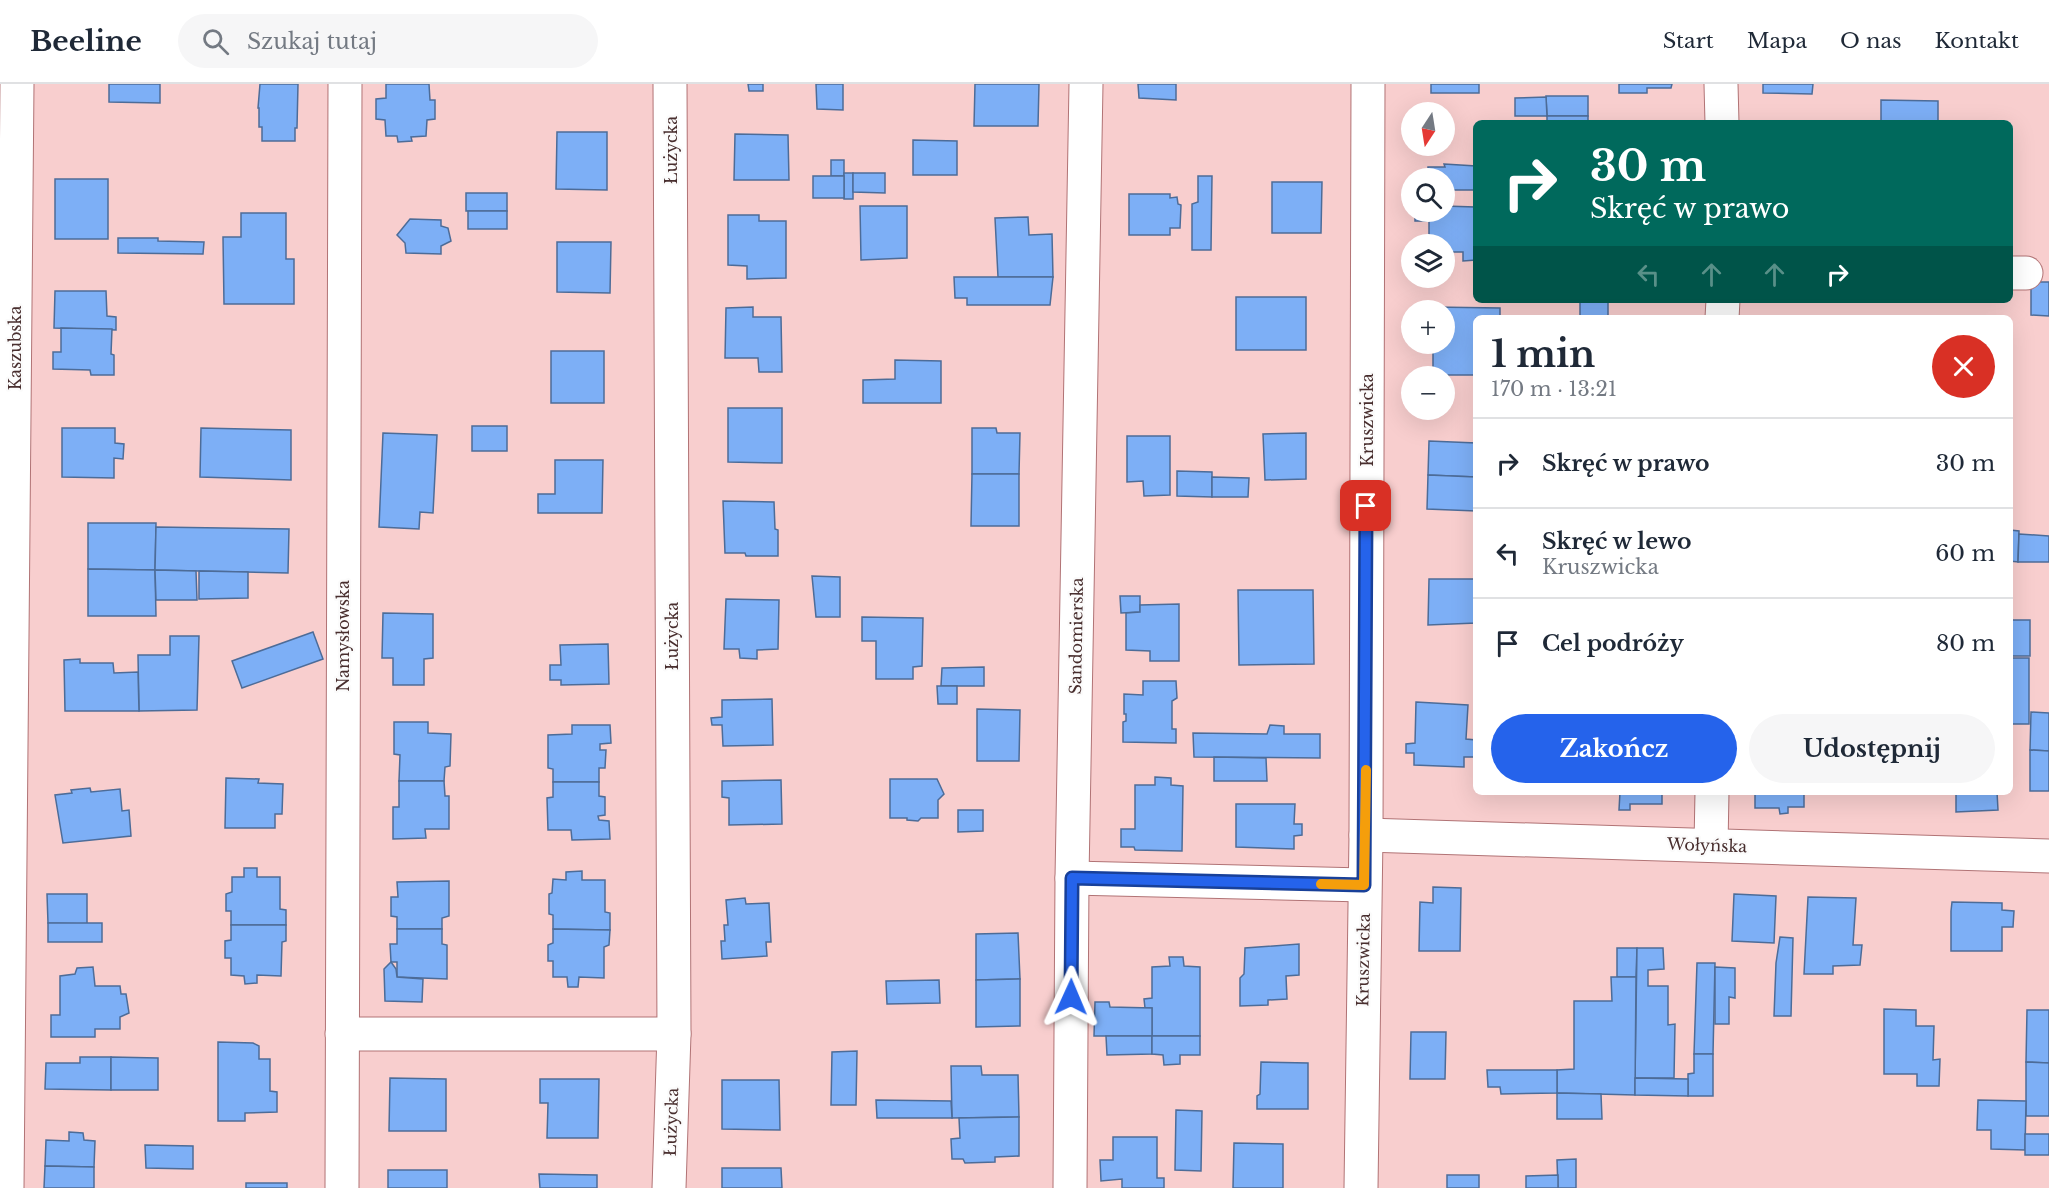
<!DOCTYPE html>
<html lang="pl">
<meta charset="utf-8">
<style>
body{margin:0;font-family:"Libre Baskerville",serif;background:#f6f6f7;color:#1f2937;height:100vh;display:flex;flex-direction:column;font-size:22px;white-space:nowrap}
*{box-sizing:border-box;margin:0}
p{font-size:20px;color:#747a83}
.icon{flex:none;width:33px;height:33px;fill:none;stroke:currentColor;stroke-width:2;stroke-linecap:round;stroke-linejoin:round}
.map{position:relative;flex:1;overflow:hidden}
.panel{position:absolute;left:1473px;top:231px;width:540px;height:480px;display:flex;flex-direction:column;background:#fff;border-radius:9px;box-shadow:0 6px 24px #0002}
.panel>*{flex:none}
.top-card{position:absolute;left:1473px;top:36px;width:540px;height:183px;border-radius:9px;box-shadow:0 6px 24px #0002;background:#00695c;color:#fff;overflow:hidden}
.needle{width:39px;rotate:192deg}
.controls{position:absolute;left:1401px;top:18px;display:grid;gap:12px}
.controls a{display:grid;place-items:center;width:54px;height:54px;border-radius:50%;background:#fff;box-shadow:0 6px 24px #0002;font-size:30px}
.pin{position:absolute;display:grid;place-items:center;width:51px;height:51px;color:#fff;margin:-26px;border-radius:12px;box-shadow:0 3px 9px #0006}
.me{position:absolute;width:66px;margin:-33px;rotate:1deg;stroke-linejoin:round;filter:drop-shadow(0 0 4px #0008)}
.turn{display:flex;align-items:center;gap:21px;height:126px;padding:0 18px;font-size:27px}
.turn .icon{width:78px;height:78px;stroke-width:2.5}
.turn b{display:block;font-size:42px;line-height:51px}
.lanes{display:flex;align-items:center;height:57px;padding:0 18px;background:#0003;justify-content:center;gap:30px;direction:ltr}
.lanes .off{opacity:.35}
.round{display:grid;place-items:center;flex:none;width:63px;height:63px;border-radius:32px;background:#f6f6f7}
.head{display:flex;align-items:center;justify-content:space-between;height:102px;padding:0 18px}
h1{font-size:36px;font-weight:700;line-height:45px}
.cta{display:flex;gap:12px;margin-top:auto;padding:12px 18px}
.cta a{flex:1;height:69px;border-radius:36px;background:#2563eb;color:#fff;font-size:24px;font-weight:700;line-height:69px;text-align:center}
.cta a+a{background:#f6f6f7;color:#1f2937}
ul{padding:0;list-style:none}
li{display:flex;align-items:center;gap:18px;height:90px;padding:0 18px;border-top:2px solid #e0e1e3}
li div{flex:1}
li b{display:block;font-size:22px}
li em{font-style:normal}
header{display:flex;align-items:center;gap:36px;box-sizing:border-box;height:84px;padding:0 30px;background:#fff;border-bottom:2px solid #e0e1e3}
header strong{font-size:28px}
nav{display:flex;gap:33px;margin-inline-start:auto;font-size:21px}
.search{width:420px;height:54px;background:#f6f6f7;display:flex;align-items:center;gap:15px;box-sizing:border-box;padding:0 21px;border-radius:33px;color:#747a83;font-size:22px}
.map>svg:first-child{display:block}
.building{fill:#7daff6;stroke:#4d6c98;stroke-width:1.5}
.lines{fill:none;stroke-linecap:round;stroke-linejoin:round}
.minor-casing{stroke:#b17375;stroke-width:35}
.minor{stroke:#fff;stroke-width:33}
.route-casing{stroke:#184099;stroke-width:15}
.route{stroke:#2563eb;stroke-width:10}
.slow{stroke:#f59e0b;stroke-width:10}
.labels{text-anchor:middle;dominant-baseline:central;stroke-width:4.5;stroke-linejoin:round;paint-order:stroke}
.street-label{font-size:16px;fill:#482e2e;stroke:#fbfbfb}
</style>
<header>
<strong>Beeline</strong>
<div class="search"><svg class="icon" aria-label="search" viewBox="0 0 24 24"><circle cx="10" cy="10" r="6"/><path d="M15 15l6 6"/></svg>Szukaj tutaj</div>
<nav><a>Start</a><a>Mapa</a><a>O nas</a><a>Kontakt</a></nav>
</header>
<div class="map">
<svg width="2049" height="1104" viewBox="0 0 2049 1104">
<rect width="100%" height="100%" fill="#f8cece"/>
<g class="building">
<path d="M109,0h51v19l-51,-1z"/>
<path d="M260,0h38l-1,44h-2v13h-33v-14h-3v-19h-1z"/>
<path d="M386,0h43l1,16h5v19l-8,1 -1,16 -15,1 1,4 -14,1 -1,-6h-11l-1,-16 -9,-1v-20l10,-1z"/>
<path d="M748,0h15v7h-14z"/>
<path d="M816,0h27v26l-26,-1z"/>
<path d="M975,0h64l-1,42h-64z"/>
<path d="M1138,0h38v16l-37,-2z"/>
<rect x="1431" y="0" width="48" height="9"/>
<path d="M1619,0h53l-1,4h-24v5h-28z"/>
<path d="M1763,0h50l-1,10 -49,-1z"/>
<path d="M1546,12h42v20h-41z"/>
<path d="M1546,13l1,19h-32v-18z"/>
<path d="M1881,16l57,1v22h-57z"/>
<rect x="1547" y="32" width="41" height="7"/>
<path d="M557,48h50v58l-51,-1z"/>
<path d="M735,50l53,1 1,45h-55z"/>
<path d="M913,56l44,1v34h-44z"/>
<rect x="831" y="76" width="13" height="16"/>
<path d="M1444,80l32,2v24h-32v-12h-16v-11h17z"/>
<rect x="844" y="89" width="9" height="26"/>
<path d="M853,89h32v20l-32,-1z"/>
<rect x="813" y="92" width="31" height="22"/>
<path d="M1198,92h14l-1,74h-19v-46l6,-2z"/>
<rect x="55" y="95" width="53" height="60"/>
<path d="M1272,98h50l-1,51h-49z"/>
<rect x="466" y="109" width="41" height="18"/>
<path d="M1129,110h41v4l7,-1 1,7 3,1 -1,23h-10v7h-41z"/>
<path d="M860,122h47v52l-46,2z"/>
<path d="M1444,122l31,1 1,53 -13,1v-9h-19v-8h-15v-23h-14v-9h29z"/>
<rect x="468" y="127" width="39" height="18"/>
<path d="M241,129h45v46h8v45h-70l-1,-67h18z"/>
<path d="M728,131h31v6h27v57l-39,1v-13l-19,-1z"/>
<path d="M1028,133l1,18 23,-1 1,43h-55l-3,-59z"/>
<path d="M410,135l31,1v6l7,2 3,13 -10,5v8l-35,-1 -1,-10 -8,-8z"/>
<path d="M118,154h40v3l46,1 -1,12 -85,-1z"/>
<path d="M557,158h54l-1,51 -53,-1z"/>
<path d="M954,193h99l-3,28h-83v-7h-12z"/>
<path d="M2031,198h18v34l-18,-1z"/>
<path d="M55,207h51l1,25 9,1v13l-62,-2z"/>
<rect x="1236" y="213" width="70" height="53"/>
<rect x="1580" y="216" width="28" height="18"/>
<path d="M753,223v10h28l1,55h-23l-1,-14h-33l1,-50z"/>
<path d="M1432,223l68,1v10h-24v57h-43v-31h11v-34h-12z"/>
<path d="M61,244l51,1 -1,25 3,1v20h-23l-1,-5 -37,-1v-17h8z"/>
<rect x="551" y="267" width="53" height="52"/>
<path d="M895,276l46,1v42h-78v-23l32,-1z"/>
<path d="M728,324h54v55l-54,-1z"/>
<rect x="472" y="342" width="35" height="25"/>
<path d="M62,344h53v15l9,1 -1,15 -9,-1v20l-52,-1z"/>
<path d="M201,344l90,2v50l-91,-3z"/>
<path d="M972,344h24l1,5h23l-1,41h-47z"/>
<path d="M383,349l54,2 -4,78 -13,-1 -1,17 -40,-2z"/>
<path d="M1306,349v46l-41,1 -2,-46z"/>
<path d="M1127,352h43v59l-26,1 -1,-15 -16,1z"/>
<path d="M1429,357l47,2v34l-48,-2z"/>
<path d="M555,376h48l-1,53h-64v-19h17z"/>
<path d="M1177,387l35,1v25l-35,-1z"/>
<path d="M972,390h47v52h-48z"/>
<path d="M1428,391l48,2v34l-49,-2z"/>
<path d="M1212,393l37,1 -1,19h-36z"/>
<path d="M723,417l51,1 1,27 3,1v26h-32l-1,-3h-20z"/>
<path d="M88,439h68l-1,47 -67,-1z"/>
<path d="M156,443l133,2 -1,44 -133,-3z"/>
<path d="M2010,446l9,1 -1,31 -8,-1z"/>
<path d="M2019,450l30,2v26h-31z"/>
<path d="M88,485l67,1 1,46h-68z"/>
<path d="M155,486l41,1 1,29h-41z"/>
<path d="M199,487l49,1v26l-49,1z"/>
<path d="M812,492l28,1v40h-24z"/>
<path d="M1429,495h47v44l-48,2z"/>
<path d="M1238,506h75l1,74 -75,1z"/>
<path d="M1120,512h20v16l-19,1z"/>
<path d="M726,515l53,1 -1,49 -21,1v9l-17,-1 -1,-9h-15z"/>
<path d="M1179,520v57h-29v-10l-24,-1v-37l14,-1v-7z"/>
<path d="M383,529l50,1v44l-9,1v26h-31v-27h-11z"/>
<path d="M862,533l61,1 -1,48 -9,1v12h-37v-38h-14z"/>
<rect x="2010" y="536" width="20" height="36"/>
<path d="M313,548l10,27 -81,29 -10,-27z"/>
<path d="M170,552h29l-2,74 -58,1 -1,-56h32z"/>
<path d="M608,560l1,40 -48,1v-5h-11v-15h11l-1,-20z"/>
<rect x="2010" y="574" width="19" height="66"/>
<path d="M80,575v4h33l1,10 24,-1 1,39h-74l-1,-51z"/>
<path d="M984,583v19h-43l1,-18z"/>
<path d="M1143,597h33l1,17 -5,3v28h4v14l-53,-1v-20l3,-1v-7h-2v-20l19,1z"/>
<path d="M937,602h20v18h-19z"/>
<path d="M772,615l1,46 -50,1 -1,-21h-10l-1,-7 11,-1v-17z"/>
<path d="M1416,618l52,3 -2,34 10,1v17h-12v10l-50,-2v-12h-8v-9l9,-1z"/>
<path d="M977,625l43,1 -1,51h-42z"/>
<path d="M2031,628l18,1v38l-19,-1z"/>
<path d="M394,638h34v11l23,1 -1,32 -5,1 -1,14h-45l1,-26 -6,-1z"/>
<path d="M572,641h38l1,18 -11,1v6h6l-1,18h-6v14h-46v-13l-5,-1v-33l24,-1z"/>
<path d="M1270,641l14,1v8h36v24l-126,-1 -1,-24 74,1z"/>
<path d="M2030,666l19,1v40h-19z"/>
<path d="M1214,673l52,1 1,23h-53z"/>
<path d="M1155,693l16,1v7l12,1 -1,65 -47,-1 -1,-3h-13v-18h14v-44h20z"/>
<path d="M226,694l33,1 -1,4 25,1 -1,30h-7v14h-50z"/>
<path d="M890,695h47l7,15 -6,6v18h-17l-3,3 -11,-1v-2h-17z"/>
<path d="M781,696l1,44 -53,1v-27l-7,-1v-16z"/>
<path d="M399,697h45l1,15h4v33h-24l1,9 -33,1v-32h6z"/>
<path d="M553,698h46v14l6,1v18l-7,1 1,4 10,1 1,18 -38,1 -1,-10h-23l-1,-32 6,-1z"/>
<path d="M90,704l1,4 29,-3 2,22 7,-1 2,26 -68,7 -8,-48 17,-2 -1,-3z"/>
<path d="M1620,708h42v12h-32v6h-11z"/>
<path d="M1755,708h49v15h-16v6l-8,1 -1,-6h-24z"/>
<path d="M1956,708h41l1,18 -42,2z"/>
<path d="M1236,720h59l-1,20h8v11l-8,1v13l-58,-2z"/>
<path d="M958,726h25v21l-25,1z"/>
<path d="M244,784h13v9h23v32l6,1v15h-55v-14h-5v-17l6,-2v-15h12z"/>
<path d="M582,787v9h23v32l5,1v17l-57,-1v-14l-4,-1v-20l3,-1 1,-14 13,1v-8z"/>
<path d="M449,797v35l-7,2v11h-45v-12l-6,-1v-19h7l-1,-15z"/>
<path d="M1433,803l28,1 -1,63h-41l1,-49 13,1z"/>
<path d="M47,810h40v30l-39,-1z"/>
<path d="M1734,810l42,2 -2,47 -42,-2z"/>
<path d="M1808,813l48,1 -3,47h9l-2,20 -27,1v8h-29z"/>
<path d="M745,814l1,6 23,-1 2,39h-5l1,14 -45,3 -1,-18h4l-1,-16h4l-2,-25z"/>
<path d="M1952,818l50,1v7l12,1 -1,16h-11v24h-51v-40z"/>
<rect x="48" y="839" width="54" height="19"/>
<path d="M231,841h55v16l-4,1 -1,34 -24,-1v8l-12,1 -1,-8 -13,-1v-17h-6v-17l6,-1z"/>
<path d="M397,845h45v15l5,1v34l-50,-2v-15h-6l-1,-18h7z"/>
<path d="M553,845l57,1 -1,15 -5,2v31l-25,-1 -1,10h-10l-1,-10h-14v-16h-5v-16l5,-2z"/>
<path d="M1018,849l2,46 -44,1v-46z"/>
<path d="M1780,853l13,1 -2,78h-17l2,-53z"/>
<path d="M1299,860v31l-13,1 1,23 -19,1v5l-28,1v-28l4,-4 1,-26z"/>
<path d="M1617,864h20l-1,29h-19z"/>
<path d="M1637,864h26l1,21 -16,1v16h20v39l7,-1 -1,54h-39z"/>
<path d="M1169,873h14l1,9 16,1v69h-48v-28h-7l-1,-9 8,-1v-31l18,-1z"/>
<path d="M391,878l5,7 1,8 26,2 -1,23 -37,-1 -1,-32z"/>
<path d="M1697,879h18l-2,91h-19z"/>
<path d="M93,883l2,19h25l1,8h5l3,19 -9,4v12h-25v8h-44v-22h9v-39l15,-2 2,-6z"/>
<path d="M1715,883l20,1v30l-6,-1v27h-14z"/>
<path d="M1611,893h25l-1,118 -78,-2v-23l17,-1v-68h38z"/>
<path d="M1020,895v47l-44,1v-47z"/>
<path d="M939,896l1,23 -53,1 -1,-23z"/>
<path d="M1095,918h14l1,5 42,1v28h-58z"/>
<path d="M1884,925l32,1v16h18l-1,34 7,-1 -1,27h-22v-12h-33z"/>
<path d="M2027,926h22v53l-23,-1z"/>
<path d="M1411,948h35l-1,47h-35z"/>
<path d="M1106,952h46v18l-45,1z"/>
<path d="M1152,952h48v19h-20v9l-16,1 -1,-10 -11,-1z"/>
<path d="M218,958l35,1 6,3v13h11v32l7,1v20l-32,1v8h-27z"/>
<path d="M857,967l-1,54h-25l1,-53z"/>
<path d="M1694,970h19v42h-25v-22l6,-1z"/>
<path d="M80,973h31v33l-66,-1 1,-26h34z"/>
<path d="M111,973l47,1v32h-47z"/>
<path d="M1261,978l47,1v46h-51v-13l3,-2z"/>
<path d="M2026,978l23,1v53h-23z"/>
<path d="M951,982h30l1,9h36l1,42 -67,1z"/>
<path d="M1487,986h70v23l-56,1 -1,-7h-12z"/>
<path d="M390,994l56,1v52h-57z"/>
<path d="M1635,994l53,1v17l-53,-1z"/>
<path d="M540,995h59l-1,59h-51l1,-35h-8z"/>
<path d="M722,996h57l1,50 -58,-1z"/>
<path d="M1557,1009l44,1 1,25h-45z"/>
<path d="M876,1016l75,1 1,17h-75z"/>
<path d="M1978,1016l48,1 -1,49 -34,-1v-19h-14z"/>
<path d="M1176,1026l26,1 -1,60 -26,-1z"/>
<path d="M1019,1033v39l-24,1v5l-30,1 -2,-4h-11l-1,-20 9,-1 -1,-20z"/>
<path d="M69,1048l14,1 1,7 11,1 -1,26 -49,-1 1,-26 23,1z"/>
<rect x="2025" y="1050" width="24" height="21"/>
<path d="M1113,1053h44v41h7v10h-42v-9l-21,2 -1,-21h13z"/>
<path d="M1234,1059l49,1v44h-50z"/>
<path d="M145,1061l48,1v23l-47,-1z"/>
<path d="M1576,1075v29h-18l-1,-28z"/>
<path d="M45,1082l49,1v21h-50z"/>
<path d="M722,1084h59l1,20h-60z"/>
<rect x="388" y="1086" width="59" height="18"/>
<path d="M539,1090l58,1v13h-57z"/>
<rect x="1447" y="1091" width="32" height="13"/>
<path d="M1558,1091v13h-32v-12z"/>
<rect x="246" y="1099" width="41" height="5"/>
</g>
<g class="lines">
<g class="minor-casing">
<g id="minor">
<path d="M1721,0l1,39"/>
<path d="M2010,189h16"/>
<path d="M1722,234l1,-18"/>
<path d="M1366,751l683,21"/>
<path d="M1711,761l1,-53"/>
<path d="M1072,794l292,7"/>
<path d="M342,950h332"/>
<path d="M7,1104l10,-1104"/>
<path d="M342,1104l3,-1104"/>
<path d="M669,1104l5,-154 -4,-950"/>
<path d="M1070,1104l2,-310 14,-794"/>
<path d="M1361,1104l5,-353 2,-751"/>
</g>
</g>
<use href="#minor" class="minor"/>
</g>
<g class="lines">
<g class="route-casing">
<path id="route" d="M1071,913l1,-119 292,7 2,-379"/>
</g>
<use href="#route" class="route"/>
<path class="slow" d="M1321,800l43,1 2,-115"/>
</g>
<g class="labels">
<g class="street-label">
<text transform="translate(671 66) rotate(-90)">Łużycka</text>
<text transform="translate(15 264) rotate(-90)">Kaszubska</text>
<text transform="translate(1367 336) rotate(-90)">Kruszwicka</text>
<text transform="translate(343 552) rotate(-90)">Namysłowska</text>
<text transform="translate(672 552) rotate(-90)">Łużycka</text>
<text transform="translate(1076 552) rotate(-89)">Sandomierska</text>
<text transform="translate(1707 761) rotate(2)">Wołyńska</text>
<text transform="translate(1363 876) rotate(-89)">Kruszwicka</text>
<text transform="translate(671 1038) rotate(-88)">Łużycka</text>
</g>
</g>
</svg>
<div class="controls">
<a><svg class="needle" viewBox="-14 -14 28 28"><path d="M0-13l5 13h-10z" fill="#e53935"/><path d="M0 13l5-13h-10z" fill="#747a83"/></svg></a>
<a><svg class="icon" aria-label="search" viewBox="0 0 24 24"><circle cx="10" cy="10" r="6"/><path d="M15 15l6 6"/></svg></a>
<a><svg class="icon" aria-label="layers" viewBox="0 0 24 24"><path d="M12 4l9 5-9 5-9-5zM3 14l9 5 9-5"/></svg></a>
<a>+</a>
<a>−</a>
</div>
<div class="pin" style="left:1366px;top:422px;background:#d93025"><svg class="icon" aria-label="arrive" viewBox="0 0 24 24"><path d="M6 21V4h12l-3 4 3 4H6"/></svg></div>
<svg class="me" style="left:1071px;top:913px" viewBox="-20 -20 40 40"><path d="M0-17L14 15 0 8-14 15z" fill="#2563eb" stroke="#fff" stroke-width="4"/></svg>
<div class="top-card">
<div class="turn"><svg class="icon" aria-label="right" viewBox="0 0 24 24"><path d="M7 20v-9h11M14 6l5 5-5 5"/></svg><div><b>30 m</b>Skręć w prawo</div></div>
<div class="lanes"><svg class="icon off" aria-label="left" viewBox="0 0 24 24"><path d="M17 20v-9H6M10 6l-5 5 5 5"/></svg><svg class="icon off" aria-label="ahead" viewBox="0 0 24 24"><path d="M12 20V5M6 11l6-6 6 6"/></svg><svg class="icon off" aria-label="ahead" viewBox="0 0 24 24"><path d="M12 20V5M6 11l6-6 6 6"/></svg><svg class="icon" aria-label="right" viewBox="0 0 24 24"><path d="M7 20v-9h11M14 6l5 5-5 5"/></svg></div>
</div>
<section class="panel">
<div class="head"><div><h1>1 min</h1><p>170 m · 13:21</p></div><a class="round" style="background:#d93025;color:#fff"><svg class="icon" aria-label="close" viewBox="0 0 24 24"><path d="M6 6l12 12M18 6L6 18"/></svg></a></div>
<ul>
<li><svg class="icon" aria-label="right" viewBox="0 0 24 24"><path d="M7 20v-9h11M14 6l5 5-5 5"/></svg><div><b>Skręć w prawo</b></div><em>30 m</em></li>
<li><svg class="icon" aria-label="left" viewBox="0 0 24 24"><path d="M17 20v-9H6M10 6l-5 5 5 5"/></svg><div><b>Skręć w lewo</b><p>Kruszwicka</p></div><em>60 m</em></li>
<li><svg class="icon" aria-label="arrive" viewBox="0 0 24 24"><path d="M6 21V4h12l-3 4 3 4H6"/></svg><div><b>Cel podróży</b></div><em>80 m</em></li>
</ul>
<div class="cta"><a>Zakończ</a><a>Udostępnij</a></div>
</section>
</div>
